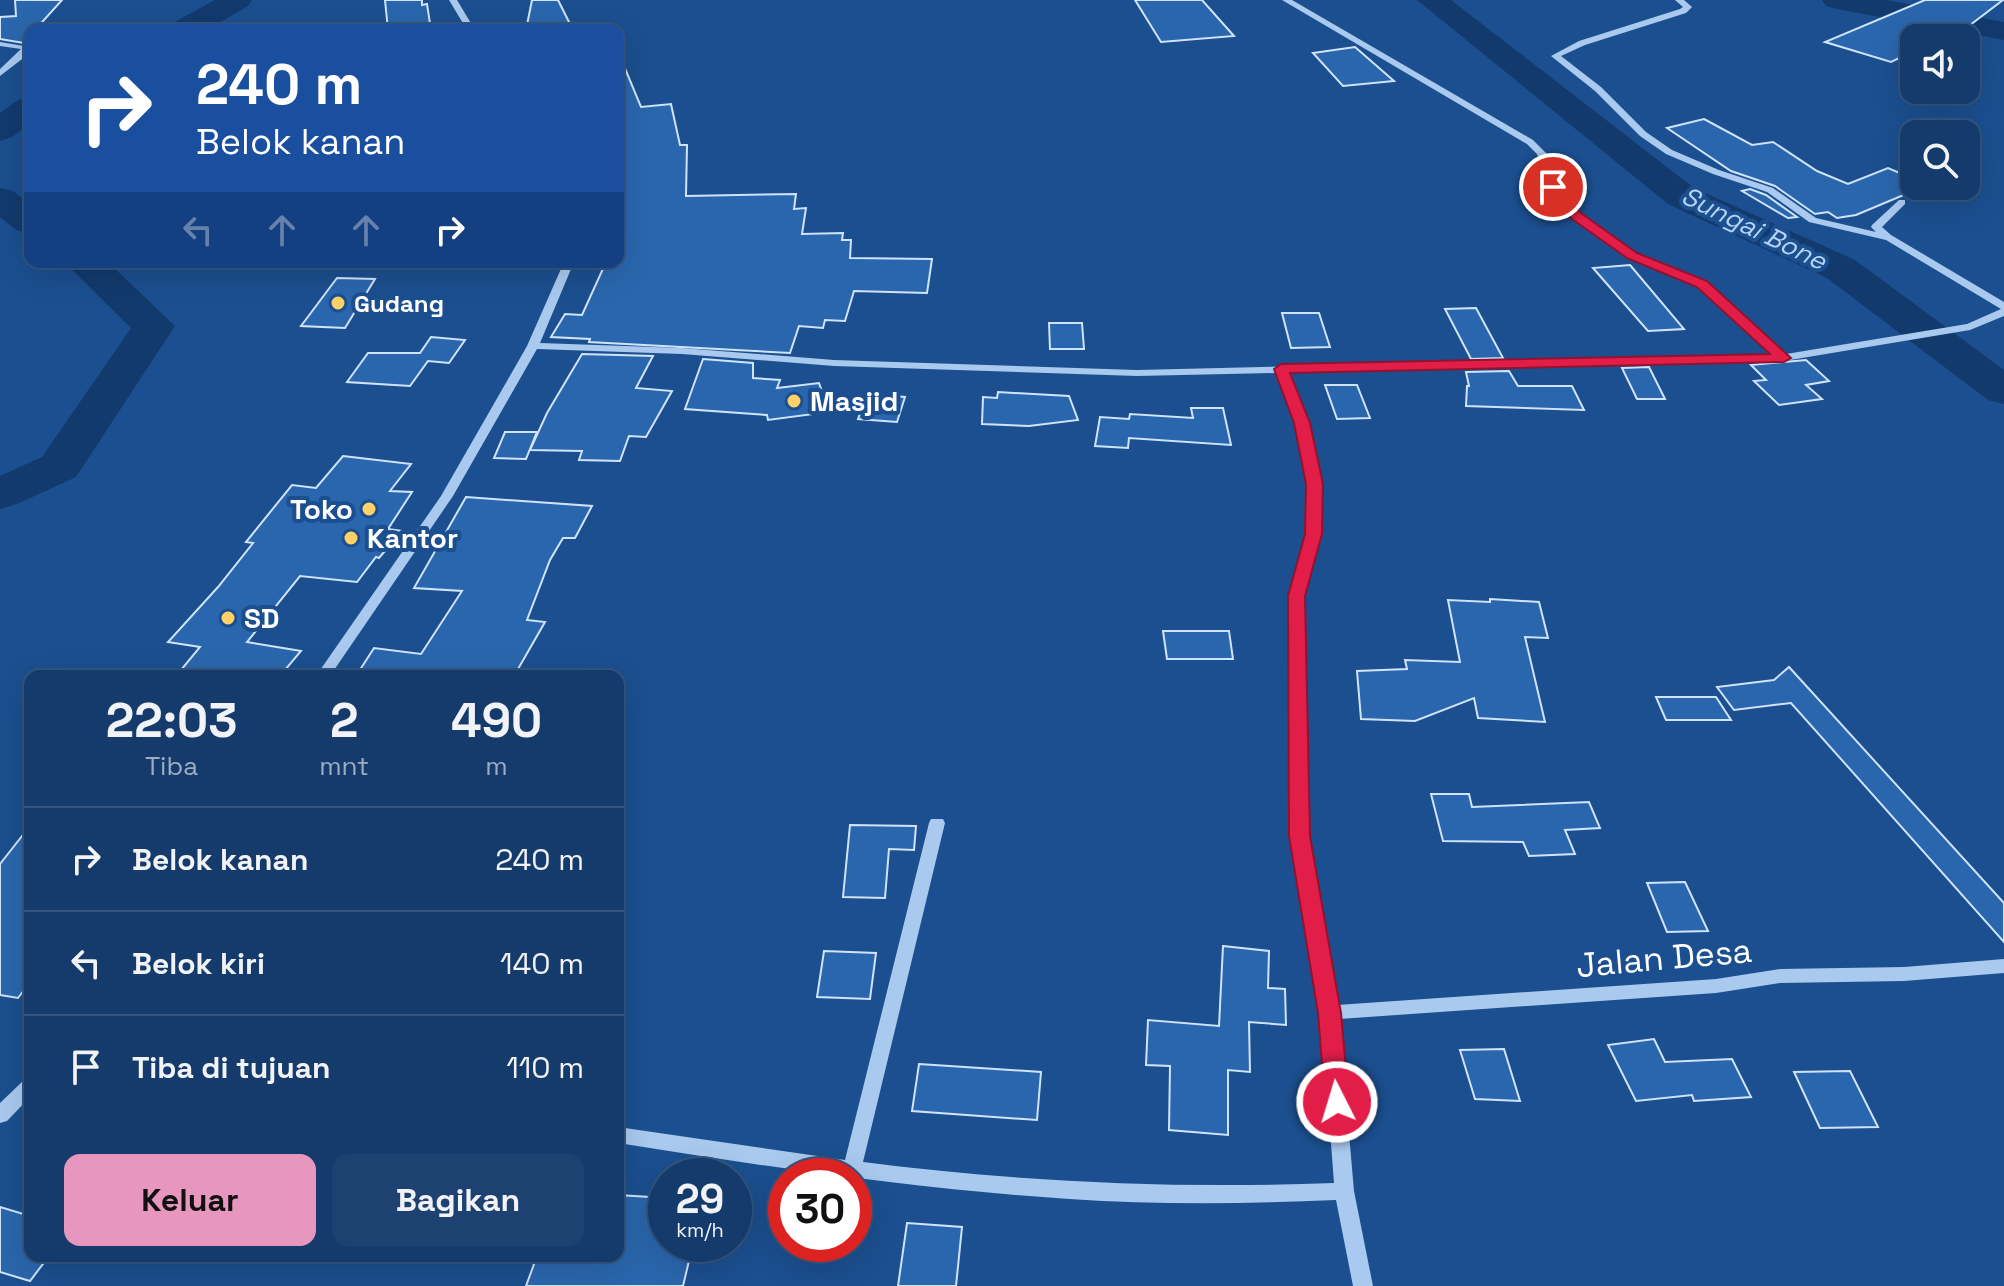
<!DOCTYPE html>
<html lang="id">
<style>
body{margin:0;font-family:"Space Grotesk",sans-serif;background:#1d4271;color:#f1f3f6;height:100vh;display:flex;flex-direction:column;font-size:30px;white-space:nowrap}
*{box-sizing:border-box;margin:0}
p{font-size:26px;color:#9dadc1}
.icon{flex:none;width:44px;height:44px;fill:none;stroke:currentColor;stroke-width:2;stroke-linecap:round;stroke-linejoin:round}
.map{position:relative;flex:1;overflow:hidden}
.side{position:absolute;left:24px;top:670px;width:600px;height:592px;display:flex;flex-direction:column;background:#143b6b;border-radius:16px;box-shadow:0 8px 32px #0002,0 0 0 2px #33557e}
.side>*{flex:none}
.top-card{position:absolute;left:24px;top:24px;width:600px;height:244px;border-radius:16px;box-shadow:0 8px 32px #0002,0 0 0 2px #33557e;background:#1a4fa0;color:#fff;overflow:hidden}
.fabs{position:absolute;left:1900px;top:24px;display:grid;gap:16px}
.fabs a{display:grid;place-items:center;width:80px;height:80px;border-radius:16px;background:#143b6b;box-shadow:0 8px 32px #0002,0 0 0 2px #33557e;font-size:40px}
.speed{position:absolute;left:648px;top:1158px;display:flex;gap:16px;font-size:40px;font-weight:700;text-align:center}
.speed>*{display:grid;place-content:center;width:104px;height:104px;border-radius:50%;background:#143b6b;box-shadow:0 8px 32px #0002,0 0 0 2px #33557e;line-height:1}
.speed small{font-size:20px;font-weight:400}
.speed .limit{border:12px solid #d22;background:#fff;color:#111}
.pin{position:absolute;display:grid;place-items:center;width:68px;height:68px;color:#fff;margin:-34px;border:4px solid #fff;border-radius:50%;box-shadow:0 2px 8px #0007}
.me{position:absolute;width:88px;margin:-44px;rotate:355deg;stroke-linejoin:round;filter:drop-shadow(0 0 6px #0008)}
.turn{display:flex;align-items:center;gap:28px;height:168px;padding:0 40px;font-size:36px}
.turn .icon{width:104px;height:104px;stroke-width:2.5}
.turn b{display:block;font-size:56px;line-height:68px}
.lanes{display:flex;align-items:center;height:76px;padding:0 40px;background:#0003;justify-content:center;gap:40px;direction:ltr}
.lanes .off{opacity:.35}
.eta{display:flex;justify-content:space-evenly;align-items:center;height:136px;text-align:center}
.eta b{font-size:48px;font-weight:700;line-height:56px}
.primary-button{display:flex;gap:16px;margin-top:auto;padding:16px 40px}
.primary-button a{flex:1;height:92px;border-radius:16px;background:#e797bd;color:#111;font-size:32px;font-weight:700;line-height:92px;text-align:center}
.primary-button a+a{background:#1d4271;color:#f1f3f6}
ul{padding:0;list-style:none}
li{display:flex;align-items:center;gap:24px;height:104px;padding:0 40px;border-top:2px solid #33557e}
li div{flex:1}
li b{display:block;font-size:30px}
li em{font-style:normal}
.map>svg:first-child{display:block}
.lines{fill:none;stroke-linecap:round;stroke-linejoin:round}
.river{fill:#123a6d;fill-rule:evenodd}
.building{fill:#2a66ad;stroke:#cfe3fa;stroke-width:2}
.minor{fill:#a9c9ee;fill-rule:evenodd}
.route{fill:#e11d48;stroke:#92132f;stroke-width:2}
.poi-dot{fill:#ffd166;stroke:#1b4f8f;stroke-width:3}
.labels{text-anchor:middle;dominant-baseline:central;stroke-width:8;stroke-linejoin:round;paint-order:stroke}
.far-poi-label{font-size:24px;font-weight:bold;fill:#fff;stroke:#1b4f8f;text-anchor:start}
.far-water-label{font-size:26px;font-style:italic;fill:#b5d3f5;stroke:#1b4f8f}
.poi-label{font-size:28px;font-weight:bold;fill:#fff;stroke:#1b4f8f;text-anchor:start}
.near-street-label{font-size:34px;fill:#fff;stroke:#1b4f8f}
</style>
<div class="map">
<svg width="2004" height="1286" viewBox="0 0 2004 1286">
<rect width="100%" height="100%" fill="#1b4f8f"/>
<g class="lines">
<g class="river">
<path d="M215,0h37l-4,6 -41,24h-39l5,-7z"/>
<path d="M1417,0h34l243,188 161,72 149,110v34l-16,-4 -161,-122 -159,-74z"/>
<path d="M1822,0h65l117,22v18l-167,-31 -11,-3z"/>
<path d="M30,97v27l-18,13 -12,4v-28l18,-13z"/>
<path d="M0,188l13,3 17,13v30l-14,-4 -16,-13z"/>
<path d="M64,262h44l67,64 -99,151 -59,27 -17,5v-33l42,-19 89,-129z"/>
</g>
</g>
<g class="building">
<path d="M15,0h47l-27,30h-5v14l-30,-5v-22l16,-1z"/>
<path d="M385,0h37v5l5,-1 4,26h-43z"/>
<path d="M532,0h26l13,26 -45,4z"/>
<path d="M1135,0h67l32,36 -73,6z"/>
<path d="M1925,0h78l-50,38h-39v13l-23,11 -66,-20z"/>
<path d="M1355,47l39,34 -51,5 -30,-33z"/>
<path d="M619,54l22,53 30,-3 9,41h7l-1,51 110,-2 -2,15 12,-1 -4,26 41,-1 -1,7h9l-1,18 82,1 -5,34 -73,-2 -9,30 -20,-1 -2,8 -24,-2 -9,27 -201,-11 1,-3 -39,-2 14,-23 17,1 24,-53h12z"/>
<path d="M1704,119l48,26 21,-3 44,29 31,13 40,-16 26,11v7h11l-69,29 -19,3 -9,-6 -13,2 -40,-28 -44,-15 -64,-43z"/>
<path d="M1750,189l16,6 31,22 -9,1 -46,-27z"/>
<path d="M1630,265l54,64 -36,2 -55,-63z"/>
<path d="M337,278l38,1 -30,49 -44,-2z"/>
<path d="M1476,308l27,50 -32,1 -26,-50z"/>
<path d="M1282,313h37l11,34 -39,1z"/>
<path d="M1049,323h33l2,26h-34z"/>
<path d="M431,337l34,3 -16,23 -21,-2 -18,25 -63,-4 21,-29h52z"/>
<path d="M582,354l71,2 -17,32 36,3 -26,46 -17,-1 -9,25 -41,-1 3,-9 -52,-1 17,-37z"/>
<path d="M703,359l50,4v15l27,2 -3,8 42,-5 10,29 -61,8 -1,-5 -82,-6z"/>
<path d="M1806,360l23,21 -23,4 16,14 -43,6 -25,-24 12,-1 -15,-15z"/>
<path d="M1649,367l16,32h-28l-15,-31z"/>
<path d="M1509,371l9,15h54l12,24 -118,-4 1,-20h2l-3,-14z"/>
<path d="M1325,385h32l13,33 -33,1z"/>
<path d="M998,392l71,4 9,24 -49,6 -47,-2 1,-27 14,1z"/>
<path d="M867,394l38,3 -8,25 -39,-3z"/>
<path d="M1191,408h32l8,37 -102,-7 -1,10 -33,-2 5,-29 29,2 1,-5 63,4z"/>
<path d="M505,432h32l-11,27 -32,-1z"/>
<path d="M343,456l68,8 -21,27 22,1 -24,37 14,2 -23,27 -3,-1 -19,25 -57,-6 -53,66 54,9 -21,25h-104l24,-29 -32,-5 50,-55 35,-44 -7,-1 46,-57 24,3z"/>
<path d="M466,497l126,9 -17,32h-12l-13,22 -23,60 18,2 -31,54h-158l18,-28 47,6 41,-63 -48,-3z"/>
<path d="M1490,599l49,3 9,36 -23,-1 20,85 -67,-4 -4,-20 -59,23 -54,-2 -4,-48 50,-2 -2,-9 55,2 -12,-62 42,2z"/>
<path d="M1163,631h66l4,28h-66z"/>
<path d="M1789,667l215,236v39l-213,-239 -57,7 -17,-23 57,-7z"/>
<path d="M1656,697h60l15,23h-65z"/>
<path d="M1431,794h38l3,13 117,-5 11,26 -35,2 10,24 -46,2 -6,-14 -80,-1z"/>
<path d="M850,825l66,1 -2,24 -25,-1 -4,49 -42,-1z"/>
<path d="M30,826v156l-12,16 -18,-3v-131z"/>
<path d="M1685,882l23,49 -41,1 -20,-49z"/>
<path d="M1223,946l46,5 -1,37 17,1 1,36 -37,-3 1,50 -22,-2v65l-59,-5 1,-64 -24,-1 2,-45 71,6z"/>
<path d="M824,951l52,2 -6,46 -53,-2z"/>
<path d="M1654,1039l11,23 67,-3 19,38 -57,4 -2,-6 -56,6 -28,-56z"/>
<path d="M1504,1049l16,52 -45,-2 -15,-49z"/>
<path d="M919,1064l122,8 -4,48 -125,-9z"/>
<path d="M1850,1071l28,56 -58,1 -26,-56z"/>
<path d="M618,1195l48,3v46h27l-10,42h-157l11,-30h81z"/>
<path d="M0,1207l30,9v40h19l-19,25 -30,-9z"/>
<path d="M907,1223l55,4 -6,59h-58z"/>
</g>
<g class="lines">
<g class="minor">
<path d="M449,0h8l18,30h-8z"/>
<path d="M1282,0h10l241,140 13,13 12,33 22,28 66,45 60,23 80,72 181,-30 34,-15 -115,-69 -77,-18 -42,-30 -54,-18 -47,-20 -26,-18 -45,-45 -44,-35 28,-15 101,-32 3,-2 -8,-7h9l8,7 -6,6 -101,32 -24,11 40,31 45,45 26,18 47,20 54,18 43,30 60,14 -5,-5 1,-2 27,-25h6v4l-23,23 9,8 113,67v14l-34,14 -186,31 -496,12 20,50 12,61v50l-17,62 5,240 29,169 379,-26 64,-10 124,-2 100,-8v14l-100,8 -124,2 -64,10 -377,26 15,172 19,95h-20l-17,-86c-89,4 -178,5 -267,-1 -153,-10 -300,-32 -451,-56v-16l227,33 84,-337 2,-4h12l2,4 -82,339c157,20 313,27 471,21l-13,-170 -29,-177 -3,-240 19,-62v-50l-12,-61 -19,-50 -140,3 -303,-10 -152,-12 -145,-5 -84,147 -123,180h-14l125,-180 86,-150 37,-84h10l-34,81 142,5 152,12 303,10 637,-15 -76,-69 -60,-23 -66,-45 -24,-31 -11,-33 -10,-10z"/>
<path d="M0,42l30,5 -4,9 -26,20v-7l21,-20 -21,-3z"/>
<path d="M30,1077v20l-23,24 -7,2v-20l24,-23z"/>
</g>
</g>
<path class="route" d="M1553,183l4,1 24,29 56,40 70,28 84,77 -7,4 -494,11 20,50 13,61 -1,50 -17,62 5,240 31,177 8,89 -4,7 -8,3 -9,-3 -3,-7 -7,-89 -29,-177 -1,-240 17,-62 1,-50 -12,-61 -20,-54 7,-5 489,-10 -73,-67 -70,-29 -55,-39 -25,-32z"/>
<g class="poi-dot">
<circle cx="338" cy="303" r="8"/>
<circle cx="794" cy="401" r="8"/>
<circle cx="369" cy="509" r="8"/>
<circle cx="351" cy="538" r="8"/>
<circle cx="228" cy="618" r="8"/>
</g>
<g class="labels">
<g class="far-poi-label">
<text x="354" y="303">Gudang</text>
</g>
<g class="far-water-label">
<text transform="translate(1754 228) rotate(26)">Sungai Bone</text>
</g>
<g class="poi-label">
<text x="810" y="401">Masjid</text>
<text x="353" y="509" text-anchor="end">Toko</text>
<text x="367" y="538">Kantor</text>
<text x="244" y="618">SD</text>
</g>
<g class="near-street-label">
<text transform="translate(1664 958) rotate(-5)">Jalan Desa</text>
</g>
</g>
</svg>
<div class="fabs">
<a><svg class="icon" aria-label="sound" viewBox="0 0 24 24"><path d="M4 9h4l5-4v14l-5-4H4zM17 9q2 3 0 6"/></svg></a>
<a><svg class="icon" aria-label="search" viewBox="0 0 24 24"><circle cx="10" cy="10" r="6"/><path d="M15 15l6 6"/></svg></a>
</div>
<div class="speed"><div>29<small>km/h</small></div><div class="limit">30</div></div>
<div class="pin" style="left:1553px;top:187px;background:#d93025"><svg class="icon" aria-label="arrive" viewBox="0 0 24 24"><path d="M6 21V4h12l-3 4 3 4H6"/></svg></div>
<svg class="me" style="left:1337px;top:1102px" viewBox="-20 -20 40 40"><circle r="17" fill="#e11d48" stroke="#fff" stroke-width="3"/><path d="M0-11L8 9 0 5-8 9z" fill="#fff"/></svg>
<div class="top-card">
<div class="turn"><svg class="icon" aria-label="right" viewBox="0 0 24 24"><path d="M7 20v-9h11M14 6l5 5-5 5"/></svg><div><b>240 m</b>Belok kanan</div></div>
<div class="lanes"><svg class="icon off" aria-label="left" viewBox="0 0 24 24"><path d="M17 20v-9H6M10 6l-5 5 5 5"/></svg><svg class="icon off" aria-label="ahead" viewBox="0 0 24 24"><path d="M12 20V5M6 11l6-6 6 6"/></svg><svg class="icon off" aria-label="ahead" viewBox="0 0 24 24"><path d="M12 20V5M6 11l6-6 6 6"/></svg><svg class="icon" aria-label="right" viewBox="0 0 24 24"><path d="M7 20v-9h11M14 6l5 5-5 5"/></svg></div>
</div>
<section class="side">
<div class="eta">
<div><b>22:03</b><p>Tiba</p></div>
<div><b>2</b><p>mnt</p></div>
<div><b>490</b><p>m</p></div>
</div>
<ul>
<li><svg class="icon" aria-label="right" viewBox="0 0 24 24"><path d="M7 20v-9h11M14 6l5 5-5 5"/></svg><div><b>Belok kanan</b></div><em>240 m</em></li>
<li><svg class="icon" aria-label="left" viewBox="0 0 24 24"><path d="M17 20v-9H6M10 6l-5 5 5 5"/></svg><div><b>Belok kiri</b></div><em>140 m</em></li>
<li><svg class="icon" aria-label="arrive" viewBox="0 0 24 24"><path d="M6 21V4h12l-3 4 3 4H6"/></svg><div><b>Tiba di tujuan</b></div><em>110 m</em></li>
</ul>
<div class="primary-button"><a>Keluar</a><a>Bagikan</a></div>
</section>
</div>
